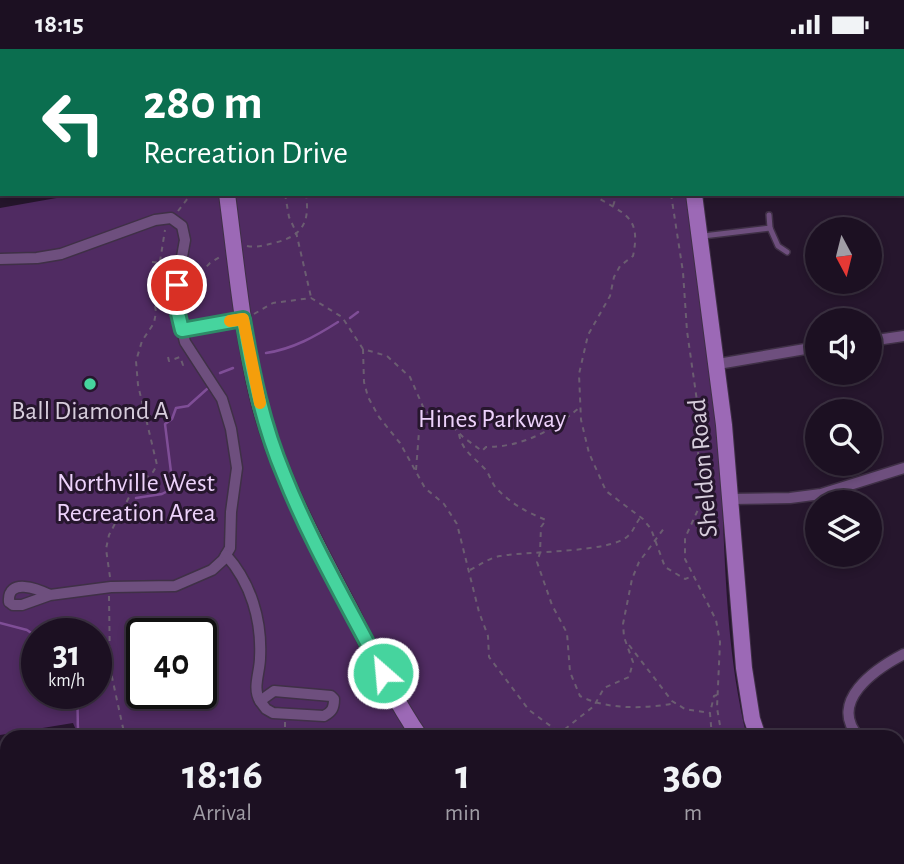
<!DOCTYPE html>
<style>
body{margin:0;font-family:"Alegreya Sans",sans-serif;background:#291e2f;color:#f1f3f6;height:100vh;display:flex;flex-direction:column;font-size:26px;white-space:nowrap}
*{box-sizing:border-box;margin:0}
p{font-size:23px;color:#a09da5}
.icon{flex:none;width:38px;height:38px;fill:none;stroke:currentColor;stroke-width:2;stroke-linecap:round;stroke-linejoin:round}
.map{position:relative;flex:1;overflow:hidden}
.drawer{position:absolute;left:0px;top:681px;width:905px;height:135px;display:flex;flex-direction:column;background:#1c1022;border-radius:21px 21px 0 0;box-shadow:0 4px 10px #0003,0 0 0 2px #3a3040}
.drawer>*{flex:none}
.hud{position:absolute;left:0px;top:0px;width:905px;height:147px;box-shadow:0 4px 10px #0003,0 0 0 2px #3a3040;background:#0b6e4f;color:#fff;overflow:hidden}
.needle{width:46px;rotate:173deg}
.controls{position:absolute;left:805px;top:168px;display:grid;gap:14px}
.controls a{display:grid;place-items:center;width:77px;height:77px;border-radius:50%;background:#1c1022;box-shadow:0 4px 10px #0003,0 0 0 2px #3a3040;font-size:35px}
.speed{position:absolute;left:21px;top:569px;display:flex;gap:14px;font-size:35px;font-weight:700;text-align:center}
.speed>*{display:grid;place-content:center;width:91px;height:91px;border-radius:50%;background:#1c1022;box-shadow:0 4px 10px #0003,0 0 0 2px #3a3040;line-height:1}
.speed small{font-size:18px;font-weight:400}
.speed .limit{border:4px solid #111;border-radius:10px;background:#fff;color:#111}
.pin{position:absolute;display:grid;place-items:center;width:60px;height:60px;color:#fff;margin:-30px;border:4px solid #fff;border-radius:50%;box-shadow:0 2px 7px #0007}
.me{position:absolute;width:77px;margin:-38px;rotate:333deg;stroke-linejoin:round;filter:drop-shadow(0 0 5px #0008)}
.turn{display:flex;align-items:center;gap:24px;height:147px;padding:0 28px;font-size:32px}
.turn .icon{width:91px;height:91px;stroke-width:2.5}
.turn b{display:block;font-size:49px;line-height:60px}
.eta{display:flex;justify-content:space-evenly;align-items:center;height:119px;text-align:center}
.eta b{font-size:42px;font-weight:700;line-height:49px}
.status{display:flex;justify-content:space-between;align-items:center;height:49px;padding:0 35px;background:#1c1022;direction:ltr}
.status svg{height:19px;fill:currentColor}
.map>svg:first-child{display:block}
.green{fill:#502b62;fill-rule:evenodd}
.lines{fill:none;stroke-linecap:round;stroke-linejoin:round}
.stream{stroke:#7f4e97;stroke-width:2.5}
.lane-casing{stroke:#3f3046;stroke-width:8}
.street-casing{stroke:#3f3046;stroke-width:13}
.secondary-casing{stroke:#3f3046;stroke-width:18}
.path{stroke:#6b5d71;stroke-width:2;stroke-dasharray:5 5;stroke-linecap:butt}
.lane{stroke:#6e4f7e;stroke-width:5}
.street{stroke:#6e4f7e;stroke-width:10}
.secondary{stroke:#9c69b6;stroke-width:16}
.route-casing{stroke:#2e8a67;stroke-width:18}
.route{stroke:#46d49e;stroke-width:12}
.slow{stroke:#f59e0b;stroke-width:12}
.poi-dot{fill:#46d49e;stroke:#26162d;stroke-width:2.5}
.labels{text-anchor:middle;dominant-baseline:central;stroke-width:6;stroke-linejoin:round;paint-order:stroke}
.poi-label{font-size:26px;fill:#d7cddc;stroke:#26162d}
.park-label{font-size:26px;fill:#edd2fb;stroke:#26162d}
.street-label{font-size:26px;fill:#d7cddc;stroke:#26162d}
</style>
<div class="status"><b>18:15</b><svg viewBox="0 0 49 12"><path d="M0 12V9h3v3zM5 12V6h3v6zM10 12V3h3v9zM15 12V0h3v12zM26 1h20v11H26zM47 4h2v5h-2z"/></svg></div>
<div class="map">
<svg width="904" height="815" viewBox="0 0 904 815">
<rect width="100%" height="100%" fill="#26162d"/>
<g class="green">
<rect x="178" y="0" width="231" height="2"/>
<path d="M79,145h607c11,79 26,158 32,237 8,102 4,205 29,306h-668l-6,-14 -73,12v-527zM37,584h59v60h-59zM142,584h59v60h-59z"/>
<path d="M779,808l2,7h-651l-3,-6z"/>
</g>
<g class="lines">
<g class="stream">
<path d="M350,269l8,-6"/>
<path d="M266,304c27,-4 50,-17 72,-31"/>
<path d="M220,324l13,-5"/>
<path d="M136,449l26,-4 11,-6 -8,-64 7,-5 4,-11 12,-2 19,-17"/>
<path d="M0,574l27,7 10,7"/>
<path d="M75,644c5,13 1,30 4,44"/>
<path d="M252,808l3,7"/>
<path d="M877,808l8,7"/>
<path d="M620,815l1,-7"/>
</g>
<g class="lane-casing">
<g id="lane">
<path d="M770,179l8,18 9,6"/>
<path d="M703,187l67,-8 -1,-13"/>
<path d="M182,281l59,-10"/>
</g>
</g>
<g class="street-casing">
<g id="street">
<path d="M501,0v2"/>
<path d="M61,2l1,-2"/>
<path d="M475,2l1,-2"/>
<path d="M565,2l4,-2"/>
<path d="M0,56h2"/>
<path d="M0,210l37,-1 24,-4 94,-34 16,-2 11,8 3,14 -8,45 -1,20 6,25 3,12 37,57 9,30 6,39 -6,44 -1,36 -7,12 -11,10 -37,16 -64,1 -61,8 -28,10h-9l-4,-3c-2,-25 29,-13 41,-7"/>
<path d="M870,292l34,-5"/>
<path d="M718,315l99,-17"/>
<path d="M730,450l60,-1 31,-4 83,-26"/>
<path d="M226,506c25,28 36,65 34,103 0,14 -8,30 0,43"/>
<path d="M274,642l57,5 3,3c0,9 -2,13 -10,17l-51,-3 -7,-4 -6,-8z"/>
<path d="M859,688c-32,-35 16,-68 45,-83"/>
<path d="M898,711l6,1"/>
</g>
</g>
<g class="secondary-casing">
<g id="secondary">
<path d="M208,0v2"/>
<path d="M673,0l1,2"/>
<path d="M227,145c9,68 15,137 31,204 19,75 56,142 91,209 22,44 43,89 71,130"/>
<path d="M694,145l30,231 20,243 8,51 6,18"/>
<path d="M561,808l49,4"/>
<path d="M805,808l4,7"/>
<path d="M372,815l23,-7"/>
<path d="M418,815l57,-7"/>
<path d="M781,815l2,-7"/>
</g>
</g>
<g class="path">
<path d="M191,0l1,2"/>
<path d="M275,0v2"/>
<path d="M652,0v2"/>
<path d="M397,2v-2"/>
<path d="M285,145l4,23 7,15 15,65"/>
<path d="M592,145c30,20 50,20 41,62l-13,10 -6,11 -4,19 -22,39 -9,39 2,46 8,33 17,38 37,28 8,10 14,38 20,12 8,-3"/>
<path d="M671,145l12,78 4,59 10,70 1,51 5,39 -1,10 -17,37v21l31,61 4,22 -3,66 5,29"/>
<path d="M613,157l4,-12"/>
<path d="M178,162l13,-17"/>
<path d="M247,197c10,2 18,-1 27,-3 29,-7 36,-21 32,-49"/>
<path d="M152,213l20,2"/>
<path d="M186,239l24,-25 13,-8"/>
<path d="M254,265l19,-11 38,-5 31,19 21,32 24,7 23,21 14,32 9,8 18,8 12,12 19,14 4,-4c36,0 66,-16 93,-39"/>
<path d="M363,300l1,33 4,15 11,20 21,26 25,45 19,16 13,20 22,88 9,24 1,21 40,53 31,23"/>
<path d="M168,308l1,4 11,-4 3,8 3,-1"/>
<path d="M459,385c3,17 15,23 26,35 5,6 6,13 11,19 16,16 28,23 50,32l-5,7 -1,26 -3,9 15,43 15,28 3,39 10,24c27,14 66,13 96,7"/>
<path d="M416,421l4,-51 3,-9"/>
<path d="M470,521c10,-5 19,-12 30,-14 27,-5 110,-3 128,-20 5,-4 8,-13 12,-18"/>
<path d="M110,528l-4,-28 3,-14 26,-49 18,-14 4,-7 -19,-80 -2,-24 6,-20 12,-18 2,-11 -2,-13 11,-69"/>
<path d="M109,547l1,72 15,69"/>
<path d="M629,596l43,56 13,8 25,4"/>
<path d="M285,673v15"/>
<path d="M560,688v-4l34,-27 10,-18 25,-11 4,-15 -9,-25 -1,-13 9,-45 7,-17 26,-35"/>
<path d="M712,688l-2,-24 4,-17 3,-1"/>
<path d="M141,808l2,7"/>
<path d="M752,808l15,7"/>
</g>
<use href="#lane" class="lane"/>
<use href="#street" class="street"/>
<use href="#secondary" class="secondary"/>
</g>
<g class="lines">
<g class="route-casing">
<path id="route" d="M177,236l-1,20 6,25 61,-11c9,54 20,106 41,156 27,68 65,132 99,198"/>
</g>
<use href="#route" class="route"/>
<path class="slow" d="M230,272l13,-2 17,84"/>
</g>
<circle class="poi-dot" cx="90" cy="335" r="7"/>
<g class="labels">
<g class="poi-label">
<text x="90" y="362">Ball Diamond A</text>
</g>
<g class="park-label">
<text x="492" y="370">Hines Parkway</text>
<text x="136" y="434">Northville West<tspan x="136" dy="30">Recreation Area</tspan></text>
</g>
<g class="street-label">
<text transform="translate(703 419) rotate(-95)">Sheldon Road</text>
</g>
</g>
</svg>
<div class="controls">
<a><svg class="needle" viewBox="-14 -14 28 28"><path d="M0-13l5 13h-10z" fill="#e53935"/><path d="M0 13l5-13h-10z" fill="#a09da5"/></svg></a>
<a><svg class="icon" aria-label="sound" viewBox="0 0 24 24"><path d="M4 9h4l5-4v14l-5-4H4zM17 9q2 3 0 6"/></svg></a>
<a><svg class="icon" aria-label="search" viewBox="0 0 24 24"><circle cx="10" cy="10" r="6"/><path d="M15 15l6 6"/></svg></a>
<a><svg class="icon" aria-label="layers" viewBox="0 0 24 24"><path d="M12 4l9 5-9 5-9-5zM3 14l9 5 9-5"/></svg></a>
</div>
<div class="speed"><div>31<small>km/h</small></div><div class="limit">40</div></div>
<div class="pin" style="left:177px;top:236px;background:#d93025"><svg class="icon" aria-label="arrive" viewBox="0 0 24 24"><path d="M6 21V4h12l-3 4 3 4H6"/></svg></div>
<svg class="me" style="left:383px;top:624px" viewBox="-20 -20 40 40"><circle r="17" fill="#46d49e" stroke="#fff" stroke-width="3"/><path d="M0-11L8 9 0 5-8 9z" fill="#fff"/></svg>
<div class="hud">
<div class="turn"><svg class="icon" aria-label="left" viewBox="0 0 24 24"><path d="M17 20v-9H6M10 6l-5 5 5 5"/></svg><div><b>280 m</b>Recreation Drive</div></div>
</div>
<section class="drawer">
<div class="eta">
<div><b>18:16</b><p>Arrival</p></div>
<div><b>1</b><p>min</p></div>
<div><b>360</b><p>m</p></div>
</div>
</section>
</div>
